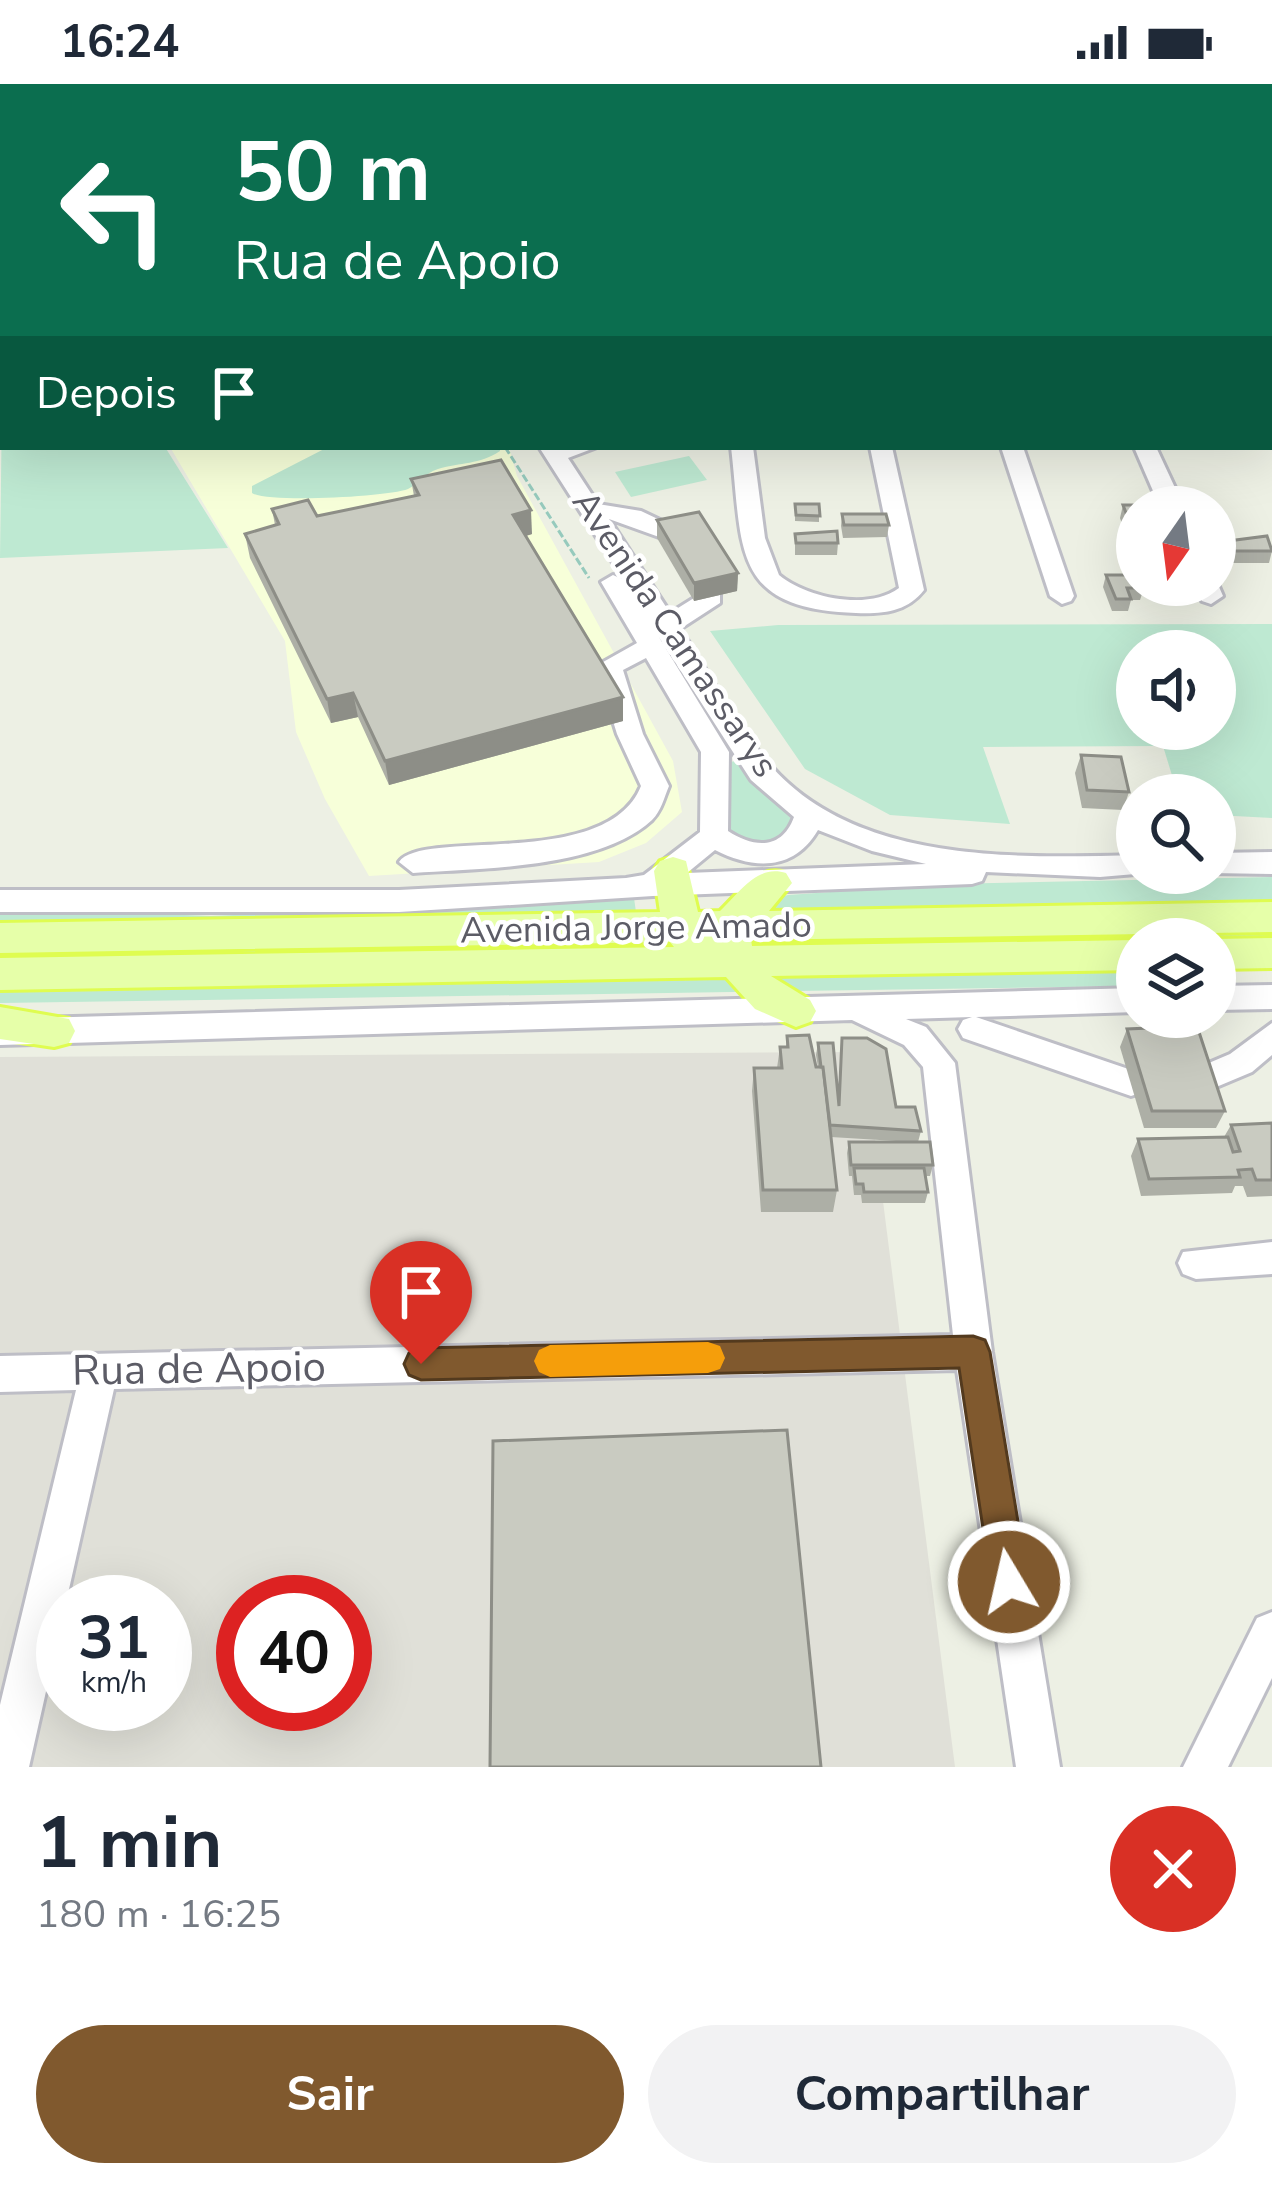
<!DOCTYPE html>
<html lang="pt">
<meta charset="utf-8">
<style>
body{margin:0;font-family:"Nunito Sans",sans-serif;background:#f2f2f3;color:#1f2937;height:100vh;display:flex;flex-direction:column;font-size:45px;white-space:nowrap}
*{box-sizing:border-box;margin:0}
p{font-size:39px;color:#747a83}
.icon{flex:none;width:66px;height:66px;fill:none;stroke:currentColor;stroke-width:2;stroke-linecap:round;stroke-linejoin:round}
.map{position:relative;height:1683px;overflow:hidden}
.drawer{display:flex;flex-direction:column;background:#fff;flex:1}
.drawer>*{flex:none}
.guide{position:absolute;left:0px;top:0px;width:1272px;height:366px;box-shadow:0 12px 48px #0002;background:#0b6e4f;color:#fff;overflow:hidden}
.needle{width:78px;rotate:194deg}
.fabs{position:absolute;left:1116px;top:402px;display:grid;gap:24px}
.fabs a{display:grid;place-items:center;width:120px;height:120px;border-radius:50%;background:#fff;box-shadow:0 12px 48px #0002;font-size:60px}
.speed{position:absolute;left:36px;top:1491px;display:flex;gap:24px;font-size:60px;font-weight:700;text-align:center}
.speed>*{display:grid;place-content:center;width:156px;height:156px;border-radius:50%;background:#fff;box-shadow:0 12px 48px #0002;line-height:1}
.speed small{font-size:30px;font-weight:400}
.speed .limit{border:18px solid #d22;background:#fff;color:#111}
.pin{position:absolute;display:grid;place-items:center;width:102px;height:102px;color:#fff;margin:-123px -51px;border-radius:50% 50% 50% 0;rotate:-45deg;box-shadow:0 0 12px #0007}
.pin .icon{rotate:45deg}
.me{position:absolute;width:132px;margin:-66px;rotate:351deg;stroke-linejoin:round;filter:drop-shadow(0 0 9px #0008)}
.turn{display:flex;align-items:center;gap:42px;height:252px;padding:0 36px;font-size:54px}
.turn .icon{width:156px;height:156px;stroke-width:2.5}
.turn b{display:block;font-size:84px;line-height:102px}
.then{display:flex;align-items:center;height:114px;padding:0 36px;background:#0003;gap:24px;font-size:45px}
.round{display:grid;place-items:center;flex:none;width:126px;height:126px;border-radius:63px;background:#f2f2f3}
.head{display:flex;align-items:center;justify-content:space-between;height:204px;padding:0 36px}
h1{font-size:72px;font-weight:700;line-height:90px}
.primary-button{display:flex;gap:24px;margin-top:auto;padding:24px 36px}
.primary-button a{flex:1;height:138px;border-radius:72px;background:#80592e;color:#fff;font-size:48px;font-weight:700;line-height:138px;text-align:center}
.primary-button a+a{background:#f2f2f3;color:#1f2937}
.status{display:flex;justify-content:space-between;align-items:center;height:84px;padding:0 60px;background:#fff;direction:ltr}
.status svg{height:33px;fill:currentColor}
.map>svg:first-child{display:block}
.commercial{fill:#f7ffd9}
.industrial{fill:#e0e0d8;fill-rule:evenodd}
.green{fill:#bee9d2;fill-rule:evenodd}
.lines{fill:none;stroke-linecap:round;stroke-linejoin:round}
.minor-casing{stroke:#bebec6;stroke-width:6}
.major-casing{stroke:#dffc50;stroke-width:6}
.path{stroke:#96cabd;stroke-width:3;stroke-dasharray:8 3;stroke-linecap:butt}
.minor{fill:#fff;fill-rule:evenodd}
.major{fill:#e6ffa9;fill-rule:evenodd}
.wall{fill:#adafa6}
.shaded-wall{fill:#8d8e87}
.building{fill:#c9cbc1;stroke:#8d8e87;stroke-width:3}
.route{fill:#80592e;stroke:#533a1e;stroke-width:3}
.slow{fill:#f59e0b}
.labels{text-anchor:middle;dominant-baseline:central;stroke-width:9;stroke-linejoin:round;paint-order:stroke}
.street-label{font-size:36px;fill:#5c5c66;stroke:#fff}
.near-street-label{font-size:42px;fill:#5c5c66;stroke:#fff}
</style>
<div class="status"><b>16:24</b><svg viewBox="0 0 49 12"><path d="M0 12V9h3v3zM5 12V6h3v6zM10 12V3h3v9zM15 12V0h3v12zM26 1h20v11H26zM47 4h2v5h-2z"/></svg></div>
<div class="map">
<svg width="1272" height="1683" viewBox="0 0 1272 1683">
<rect width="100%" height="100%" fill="#edf0e4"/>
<path class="commercial" d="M170,363h339l8,29 156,285 9,51 -36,31 -47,19 -230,14 -44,-77 -29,-67 -11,-91z"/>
<path class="industrial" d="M864,968l91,715h-955v-710zM63,1518h102v102h-102zM243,1518h102v102h-102z"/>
<g class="green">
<path d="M501,0h535l-537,3z"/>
<path d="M3,240v123h162l63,101 -228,10z"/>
<path d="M328,363h171l1,4c-21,14 -39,11 -62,18 -13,4 -19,15 -30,20 -20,8 -141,14 -156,4v-7z"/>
<path d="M689,372l18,24 -76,17 -16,-25z"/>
<path d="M1272,540v194l-57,-3v-20h-37l-15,-49 -180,1 27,77 -120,-9 -85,-46 -95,-138 68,-6zM1137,567h78v78h-78z"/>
<path d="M738,677l59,64 -5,13 -35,12 -32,-20 3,-68z"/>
<path d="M1272,793v32l-518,7 14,-16 20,-5 157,-11z"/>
<path d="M634,814l3,21 -637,9v-20l211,8z"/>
<path d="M1272,845v14l-135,-4v6l-391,7 -8,-16z"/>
<path d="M627,855l1,13 -628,9v-15z"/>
<path d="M1137,879v23l-1137,17v-19z"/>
</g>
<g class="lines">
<g class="minor-casing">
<g id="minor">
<path d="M187,0h18l2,3h-18z"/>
<path d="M222,0h18l2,3h-18z"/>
<path d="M264,0h19l2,3h-19z"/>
<path d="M1269,339l3,1v18l-3,-1z"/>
<path d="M539,363h58l-29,11 30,46 43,7 40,19v10l-8,2 -64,-23 61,94 32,-20h18v10l-40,26c30,44 56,99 92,138 86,97 246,91 365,88v18h10l-47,4 -114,-5 -4,9 -10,3 -319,12 -254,16h-399v-22h399l227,-12 18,-3 56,-43 1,-80 -55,-94 -23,12 20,64 26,52c-5,12 -8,25 -17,34 -53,49 -170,48 -239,53l-14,-11c23,-34 208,9 242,-76l-24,-52 -21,-68 41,-23 -36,-61 12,-7 11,5zM657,550l94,146 43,37c-12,33 -40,31 -66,14l1,-79zM818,746l54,21 54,13 -239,9 28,-23c39,20 79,21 103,-20z"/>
<path d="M731,363h22l12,91 14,37c28,23 89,36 120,13l-29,-141h22l32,143c-17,22 -41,24 -68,23 -126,-4 -113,-64 -125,-166z"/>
<path d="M1001,363h22l51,149 -3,5 -9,3 -12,-8z"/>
<path d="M1134,363h22l28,60h-24z"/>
<path d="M1216,496l7,16 -12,8 -9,-3 -7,-16h20z"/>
<path d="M1272,768v22l-62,-1h5v-20z"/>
<path d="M1272,901v24l-57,1v-24z"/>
<path d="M1137,904v24l-161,5 167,57 4,9 -4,9 -12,4 -168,-58 -5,-9 5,-9 9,-3 -66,2 20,8 29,36 37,289 68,415h-44l-59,-397 -843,19 -85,378h-29v-62l76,-315 -76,2v-36l953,-21 -30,-268 -19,-22 -52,-25 -852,25v-26z"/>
<path d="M1272,939v32l-20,17 -50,21 -12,-4 -4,-9 4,-9 40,-17z"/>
<path d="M1272,1158v32l-76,5 -13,-5 -5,-11 5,-11z"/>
<path d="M1272,1528v66l-44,89h-45l74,-149z"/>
</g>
</g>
<g class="major-casing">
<g id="major">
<path d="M673,773l13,4 12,51 22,-1c20,-19 37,-47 66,-38l6,10 -23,28 503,-9v30l-521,8 1,6 385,-6v30l-366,6 39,24 6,11 -6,11 -14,5 -41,-18 -29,-32 -726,13v-32l674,-11 -4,-5 -670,11v-30l660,-11 -6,-41 6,-10z"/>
<path d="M1272,854v30l-57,1 -1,-30z"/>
<path d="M0,923l69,12 6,12 -6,12 -15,4 -54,-8z"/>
</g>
</g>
<g class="path">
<path d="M164,0l4,3"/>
<path d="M505,363l84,131"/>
</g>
<use href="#minor" class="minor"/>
<use href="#major" class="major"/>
</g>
<g class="wall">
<path d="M298,0h37l-11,3z"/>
<path d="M452,0h46l-2,3h-44z"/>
<path d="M1272,0v231h-3v-228z"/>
<path d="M411,395l121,55 -6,2 97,161v24l-234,64 -31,-68 -27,6 -81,-165 -5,-24 30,-9 -3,-16 45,7 97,-20z"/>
<path d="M795,420h24v18l-24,-1z"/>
<path d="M1123,421l14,2v23h-13l-4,-12z"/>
<path d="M842,430l47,11 -2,12 -44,1 -2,-12z"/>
<path d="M657,436l81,53 -1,18 -43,10 -37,-63z"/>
<path d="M795,450l43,9 -1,12h-42z"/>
<path d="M1228,457l44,10 -3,12h-40l-5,-10z"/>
<path d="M1106,491l38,13 -4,12h-9l-3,11h-16l-9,-24z"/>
<path d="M1081,671l48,37 -6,18 -41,-2 -7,-35z"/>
<path d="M1127,945l98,82 -9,17h-72l-24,-81z"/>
<path d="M787,952l29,31h2l-2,-12 2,-12 20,51 4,-56 54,69 25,24 -3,11 15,23 -3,11h-4l2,16 -3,11h-63l-1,-8h-7l-2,-19h-3l-2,-23 2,-11h63l-81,-5 6,53 -4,22h-72l-9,-121 2,-23h23l3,-21h6z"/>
<path d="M1272,1039v73l-25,1 -4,-11h-8l-3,7 -91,3 -10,-40 7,-17 86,-2 7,-12z"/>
</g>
<g class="shaded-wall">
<path d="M531,426l1,24 -17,5 -2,-24z"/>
<path d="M738,489l-1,18 -43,10v-18z"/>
<path d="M353,609l5,24 -27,6 -4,-24z"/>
<path d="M623,613v24l-234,64 -4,-24z"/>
</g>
<g class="building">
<path d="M1119,0h153v213h-3v-210h-151z"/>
<path d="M501,376l30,50 -18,5 110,182 -238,64 -32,-68 -26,6 -82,-165 34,-10 -7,-15 36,-9 9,16 102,-21 -8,-16z"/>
<path d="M795,420h24l1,12 -24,-1z"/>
<path d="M1123,421h27l1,2h-14v11h-9z"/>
<path d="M699,428l39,61 -44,10 -37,-63z"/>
<path d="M842,430h44l3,11h-45z"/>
<path d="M837,447l1,12h-42l-1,-9z"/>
<path d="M1267,452l5,15h-39l-5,-10z"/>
<path d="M1106,491h31v10h5l2,3h-17l4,11h-15z"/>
<path d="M1081,671l40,2 8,35 -42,-2z"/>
<path d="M1197,942l28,85h-73l-25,-82z"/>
<path d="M809,951l7,32h7l14,123h-74l-9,-122h28l-2,-21h8l-1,-11z"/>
<path d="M842,954h25l19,11 10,58h19l6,24 -91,-6 -7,-58h-2l-3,-24h15l6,63z"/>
<path d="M1272,1039v57h-16l-4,-11 -14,1 2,7 -91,2 -11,-40 90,-2 5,15 7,-1 -9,-26z"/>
<path d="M849,1058h81l3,23h-82z"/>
<path d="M854,1084h70l4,24h-64l-1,-8h-7z"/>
<path d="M787,1346l34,337h-331l3,-326z"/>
</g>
<path class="route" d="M973,1252l12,4 5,12 38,230 -6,13 -13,6 -13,-6 -5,-13 -32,-214 -538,12 -12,-5 -5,-11 5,-11 12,-5z"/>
<path class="slow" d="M708,1258l12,4 5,12 -5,11 -12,4 -158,4 -11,-5 -5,-11 5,-11 11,-5z"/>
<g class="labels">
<g class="street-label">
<text transform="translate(675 550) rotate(56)">Avenida Camassarys</text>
<text transform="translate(636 844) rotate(-1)">Avenida Jorge Amado</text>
</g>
<g class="near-street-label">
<text transform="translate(199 1285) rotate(-1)">Rua de Apoio</text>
</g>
</g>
</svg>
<div class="fabs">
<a><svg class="needle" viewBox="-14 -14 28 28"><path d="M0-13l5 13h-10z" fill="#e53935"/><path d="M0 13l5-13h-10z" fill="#747a83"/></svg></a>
<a><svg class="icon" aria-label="sound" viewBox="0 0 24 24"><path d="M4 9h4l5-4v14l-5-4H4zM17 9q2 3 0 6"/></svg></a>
<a><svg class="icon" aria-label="search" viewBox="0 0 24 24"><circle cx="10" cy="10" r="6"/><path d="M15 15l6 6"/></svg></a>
<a><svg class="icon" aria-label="layers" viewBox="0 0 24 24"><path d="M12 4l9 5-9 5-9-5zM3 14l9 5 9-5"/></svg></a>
</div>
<div class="speed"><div>31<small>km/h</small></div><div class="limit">40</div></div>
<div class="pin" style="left:421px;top:1280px;background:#d93025"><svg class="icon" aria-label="arrive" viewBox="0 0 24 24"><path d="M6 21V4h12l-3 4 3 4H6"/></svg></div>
<svg class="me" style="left:1009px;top:1498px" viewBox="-20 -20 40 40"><circle r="17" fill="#80592e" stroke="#fff" stroke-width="3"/><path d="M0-11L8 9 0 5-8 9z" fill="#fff"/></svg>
<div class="guide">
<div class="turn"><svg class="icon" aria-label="left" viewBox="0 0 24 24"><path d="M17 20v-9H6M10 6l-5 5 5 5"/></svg><div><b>50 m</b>Rua de Apoio</div></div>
<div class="then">Depois<svg class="icon" aria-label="arrive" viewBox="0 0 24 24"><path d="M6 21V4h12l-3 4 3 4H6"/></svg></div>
</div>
</div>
<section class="drawer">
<div class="head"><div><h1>1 min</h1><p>180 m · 16:25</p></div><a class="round" style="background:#d93025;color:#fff"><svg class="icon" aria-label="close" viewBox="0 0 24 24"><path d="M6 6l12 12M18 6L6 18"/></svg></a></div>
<div class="primary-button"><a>Sair</a><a>Compartilhar</a></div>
</section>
